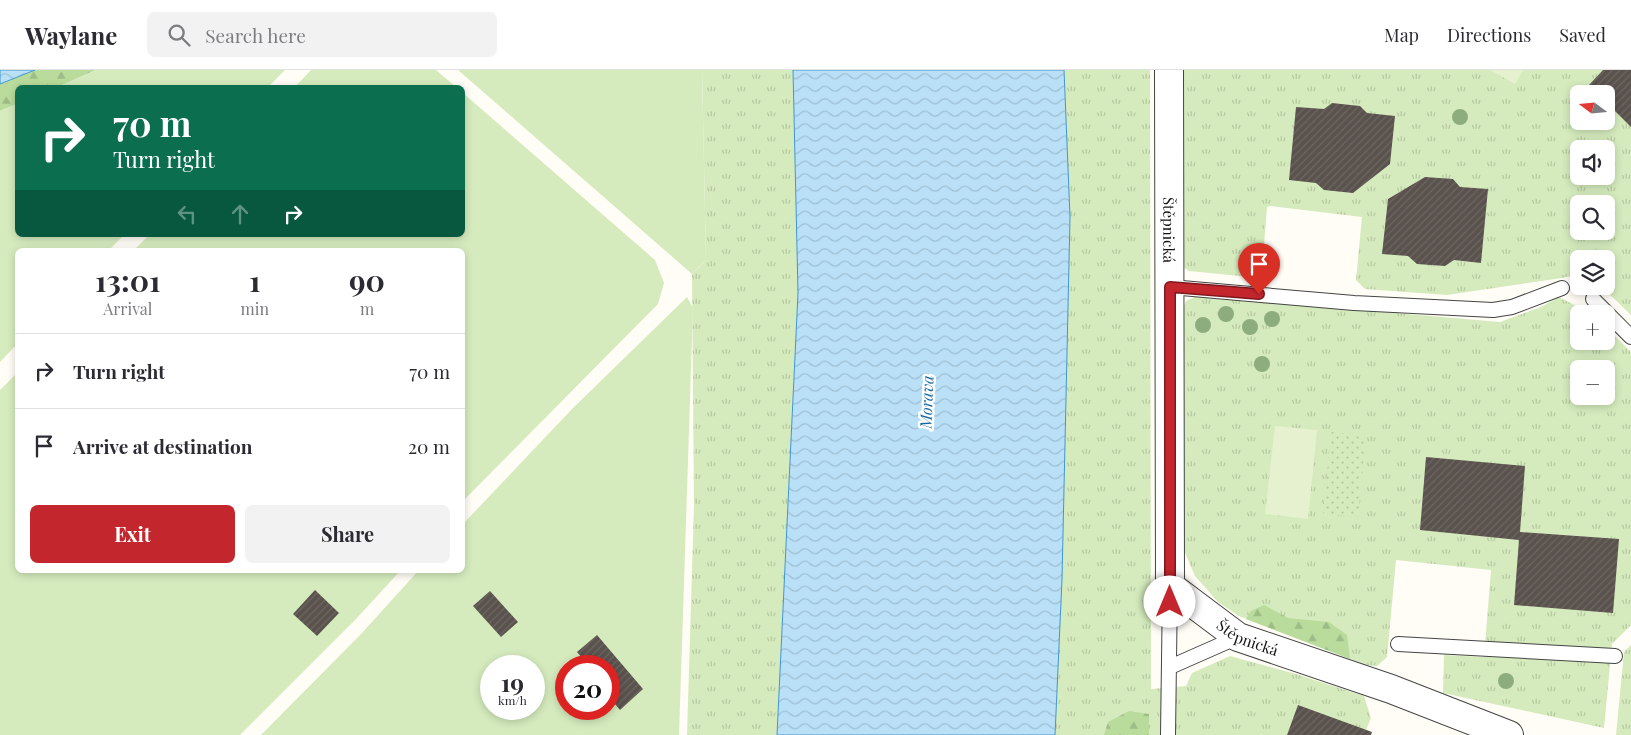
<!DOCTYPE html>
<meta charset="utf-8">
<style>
body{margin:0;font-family:"Playfair Display",serif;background:#f2f2f3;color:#2b2b33;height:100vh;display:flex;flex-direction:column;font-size:19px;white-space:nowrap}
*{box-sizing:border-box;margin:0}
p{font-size:16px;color:#7c7c81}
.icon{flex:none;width:28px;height:28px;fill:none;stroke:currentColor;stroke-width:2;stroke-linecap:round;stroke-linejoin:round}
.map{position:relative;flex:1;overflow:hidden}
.side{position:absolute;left:15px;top:178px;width:450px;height:325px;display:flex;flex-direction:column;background:#fff;border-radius:8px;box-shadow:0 2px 8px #0003}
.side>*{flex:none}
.guide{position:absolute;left:15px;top:15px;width:450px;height:152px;border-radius:8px;box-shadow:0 2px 8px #0003;background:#0b6e4f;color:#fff;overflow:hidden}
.needle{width:32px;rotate:286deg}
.controls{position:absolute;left:1570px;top:15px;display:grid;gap:10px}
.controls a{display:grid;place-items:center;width:45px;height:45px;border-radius:8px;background:#fff;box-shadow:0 2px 8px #0003;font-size:25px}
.speed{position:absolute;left:480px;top:585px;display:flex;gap:10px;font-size:25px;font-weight:700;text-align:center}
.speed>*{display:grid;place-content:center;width:65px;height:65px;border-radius:50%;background:#fff;box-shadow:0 2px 8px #0003;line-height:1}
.speed small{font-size:12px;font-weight:400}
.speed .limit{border:8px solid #d22;background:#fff;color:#111}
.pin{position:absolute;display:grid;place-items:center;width:42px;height:42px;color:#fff;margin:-51px -21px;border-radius:50% 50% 50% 0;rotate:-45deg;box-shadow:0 0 5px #0007}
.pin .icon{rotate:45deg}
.me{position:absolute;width:55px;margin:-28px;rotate:0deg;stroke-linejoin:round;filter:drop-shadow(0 0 4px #0008)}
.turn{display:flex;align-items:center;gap:18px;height:105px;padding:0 15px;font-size:22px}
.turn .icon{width:65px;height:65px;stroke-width:2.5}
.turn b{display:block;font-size:35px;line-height:42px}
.lanes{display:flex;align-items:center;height:48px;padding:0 15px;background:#0003;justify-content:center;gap:25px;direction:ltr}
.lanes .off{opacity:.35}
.eta{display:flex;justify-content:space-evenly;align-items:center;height:85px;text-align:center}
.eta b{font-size:30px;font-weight:700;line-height:35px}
.action{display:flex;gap:10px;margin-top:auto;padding:10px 15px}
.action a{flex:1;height:58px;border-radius:8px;background:#c4262e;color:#fff;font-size:20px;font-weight:700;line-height:58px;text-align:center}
.action a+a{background:#f2f2f3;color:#2b2b33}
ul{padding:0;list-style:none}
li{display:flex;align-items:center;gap:15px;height:75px;padding:0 15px;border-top:1px solid #e1e1e2}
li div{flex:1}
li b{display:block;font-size:19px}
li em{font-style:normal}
header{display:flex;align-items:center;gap:30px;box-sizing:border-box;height:70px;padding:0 25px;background:#fff;border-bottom:1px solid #e1e1e2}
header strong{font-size:24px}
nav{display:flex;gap:28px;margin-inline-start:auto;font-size:18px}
.search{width:350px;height:45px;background:#f2f2f3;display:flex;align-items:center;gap:12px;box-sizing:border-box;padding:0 18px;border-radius:8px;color:#7c7c81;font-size:19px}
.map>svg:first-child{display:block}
.grass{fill:url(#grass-tufts);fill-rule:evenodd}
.forest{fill:url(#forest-firs)}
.park{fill:url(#park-dots)}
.garden{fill:#d5ebbd;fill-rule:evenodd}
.pitch{fill:#e6f2cf}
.water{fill:url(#water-waves);stroke:#3f96cf}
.building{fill:url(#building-hatch)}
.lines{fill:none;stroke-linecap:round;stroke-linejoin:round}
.lane-casing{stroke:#444;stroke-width:16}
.street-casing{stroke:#444;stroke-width:30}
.lane{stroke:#fff;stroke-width:14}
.street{stroke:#fff;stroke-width:28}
.tree{fill:#8dad7f}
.route-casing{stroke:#7f191e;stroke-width:12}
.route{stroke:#c4262e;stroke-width:9}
.labels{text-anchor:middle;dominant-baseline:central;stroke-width:5;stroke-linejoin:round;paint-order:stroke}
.street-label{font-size:15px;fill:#111;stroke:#fff}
.water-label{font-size:16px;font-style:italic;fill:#1768a6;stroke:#fff}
</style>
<header>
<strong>Waylane</strong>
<div class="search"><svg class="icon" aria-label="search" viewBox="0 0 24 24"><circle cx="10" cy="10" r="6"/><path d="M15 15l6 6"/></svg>Search here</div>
<nav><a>Map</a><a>Directions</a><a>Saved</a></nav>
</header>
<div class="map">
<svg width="1631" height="665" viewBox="0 0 1631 665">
<defs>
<pattern id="grass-tufts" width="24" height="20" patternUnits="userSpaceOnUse" patternTransform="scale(1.25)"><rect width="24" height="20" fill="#d5ebbd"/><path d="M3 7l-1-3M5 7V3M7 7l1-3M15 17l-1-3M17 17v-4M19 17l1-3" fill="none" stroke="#b6c8a1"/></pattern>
<pattern id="forest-firs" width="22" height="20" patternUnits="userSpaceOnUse" patternTransform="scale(1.25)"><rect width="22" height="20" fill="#b9dc9c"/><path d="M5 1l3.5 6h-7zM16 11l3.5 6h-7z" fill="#9ebc85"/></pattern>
<pattern id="park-dots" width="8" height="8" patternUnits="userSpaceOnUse" patternTransform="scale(1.25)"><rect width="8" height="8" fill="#d5ebbd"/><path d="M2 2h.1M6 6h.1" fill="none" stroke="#b6c8a1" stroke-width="1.8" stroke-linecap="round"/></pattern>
<pattern id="water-waves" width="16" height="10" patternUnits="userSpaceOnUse" patternTransform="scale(1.25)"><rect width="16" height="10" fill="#b9e0f7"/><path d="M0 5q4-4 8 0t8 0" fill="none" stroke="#9ebfd3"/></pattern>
<pattern id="building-hatch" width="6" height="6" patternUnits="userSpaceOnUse" patternTransform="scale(1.25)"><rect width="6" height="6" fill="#5a524d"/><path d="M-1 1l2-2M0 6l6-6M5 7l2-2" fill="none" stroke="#6d6662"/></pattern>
</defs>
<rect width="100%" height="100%" fill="#fffdf5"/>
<g class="grass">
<path d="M702,0h91l5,223 -21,442h-90l7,-230 -2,-231 14,-14z"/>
<path d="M1064,0h86l1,619 35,-3 6,-13 38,-17 66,18 68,22 7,22 -7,17h-309l7,-156 8,-362z"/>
<path d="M1182,0h449v245l-30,-29h5v-27h-27v15l-17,4 -115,17 -82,-6 -9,-9 6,-63 -92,-11 -3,1 -5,63 -5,5 -6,2 -62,-6 -6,-4zM1579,24h27v27h-27zM1579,79h27v27h-27zM1579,134h27v27h-27z"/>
<path d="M1197,226l303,26 41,-15 18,-10 33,17h-13v27h27v-14l25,25v273l-19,19 -8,84 -161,-35 1,-38 40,2 7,-87 -95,-10 -9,97 -10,9 -11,-1 -127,-49 -21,-14 -23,-26 -12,-28v-240l3,-7zM1579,299h27v27h-27z"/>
<path d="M1631,575v90h-15l8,-83z"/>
</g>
<g class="forest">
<path d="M35,0h61l-38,17 -40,1 -1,16 -17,7v-27z"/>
<path d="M1264,535l24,13 41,4 18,13 3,24 -104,-40 5,-8z"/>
<path d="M1129,641l20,3v21h-45l4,-13z"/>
</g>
<path class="park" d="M1331,362l35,3 -8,82 -35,-3z"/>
<g class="garden">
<path d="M96,0h189l-17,17h-210z"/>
<path d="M311,0h125l20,17h-161z"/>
<path d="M458,0h244l4,190 -14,14z"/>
<path d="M463,23l192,167 9,23 -6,21 -195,197 -1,-251h-328l15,-15h313z"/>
<path d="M17,34l1,131h106l-15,15h-91l-1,94 -17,18v-251z"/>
<path d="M687,227l6,11 -14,427h-418l101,-102 57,-63h43l1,-46 110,-116zM491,596h43v43h-43zM566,596h43v43h-43z"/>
<path d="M17,303l1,197h383l-45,49 -116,116h-240v-345z"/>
</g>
<g class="pitch">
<path d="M1490,0h33l-8,14z"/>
<path d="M1275,356l42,4 -9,89 -43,-5z"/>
</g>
<g class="water">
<path d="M0,0h35l-35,14z"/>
<path d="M793,0h271l6,147 -8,362 -7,156h-278l21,-442z"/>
</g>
<g class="building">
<path d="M1603,0h28v57l-25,-25v-8h-8l-9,-9z"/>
<path d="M1332,33l28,3 7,7 28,3 -5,48 -37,29 -29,-3 -8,-7 -27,-3 7,-73 28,2z"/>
<path d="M1425,107l28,2 7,8 28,2 -7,74 -27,-3 -9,6 -28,-2 -9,-8 -26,-2 6,-55z"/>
<path d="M1426,387l99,9 -5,66 99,7 -6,74 -99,-8 5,-65 -99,-10z"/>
<path d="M315,520l24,23 -22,23 -24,-22z"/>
<path d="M490,521l28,31 -17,15 -28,-31z"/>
<path d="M597,565l46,54 -23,21 -11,-13v-31h-20l-12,-14z"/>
<path d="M1298,635l74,27 -1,3h-84z"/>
</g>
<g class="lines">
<g class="lane-casing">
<g id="lane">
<path d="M1170,217l184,16 139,7 19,-3 50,-19"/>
<path d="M1593,229l38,38"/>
<path d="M1398,574l217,12"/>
<path d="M1170,597l68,-30"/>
<path d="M1168,665l2,-149"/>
</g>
</g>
<g class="street-casing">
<g id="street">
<path id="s1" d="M1169,0l1,516 68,51 153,52 118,46"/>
</g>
</g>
<use href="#lane" class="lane"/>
<use href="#street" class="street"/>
</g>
<g class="tree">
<circle cx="1460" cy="47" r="8"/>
<circle cx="1226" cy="244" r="8"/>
<circle cx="1272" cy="249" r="8"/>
<circle cx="1203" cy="255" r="8"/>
<circle cx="1250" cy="257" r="8"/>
<circle cx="1262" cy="294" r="8"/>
<circle cx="1506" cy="611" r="8"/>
</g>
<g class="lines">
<g class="route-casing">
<path id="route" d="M1170,532v-315l89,7"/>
</g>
<use href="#route" class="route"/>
</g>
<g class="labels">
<g class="street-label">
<text stroke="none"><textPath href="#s1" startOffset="160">Štěpnická</textPath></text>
<text stroke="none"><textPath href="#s1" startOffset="610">Štěpnická</textPath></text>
</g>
<g class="water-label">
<text transform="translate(926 332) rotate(-88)">Morava</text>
</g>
</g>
</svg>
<div class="controls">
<a><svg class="needle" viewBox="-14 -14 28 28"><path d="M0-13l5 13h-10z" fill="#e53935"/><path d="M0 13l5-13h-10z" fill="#7c7c81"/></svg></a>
<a><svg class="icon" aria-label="sound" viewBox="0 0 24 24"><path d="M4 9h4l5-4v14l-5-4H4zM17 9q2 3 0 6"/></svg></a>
<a><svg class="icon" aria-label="search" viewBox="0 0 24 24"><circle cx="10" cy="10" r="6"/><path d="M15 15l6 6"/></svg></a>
<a><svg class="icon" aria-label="layers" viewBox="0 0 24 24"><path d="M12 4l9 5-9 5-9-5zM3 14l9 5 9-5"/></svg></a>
<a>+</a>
<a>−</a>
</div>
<div class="speed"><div>19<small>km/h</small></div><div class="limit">20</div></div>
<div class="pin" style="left:1259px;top:224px;background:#d93025"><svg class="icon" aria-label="arrive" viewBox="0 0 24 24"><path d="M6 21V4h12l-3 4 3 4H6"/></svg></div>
<svg class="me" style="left:1170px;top:532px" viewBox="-20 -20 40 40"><circle r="19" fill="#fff"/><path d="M0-13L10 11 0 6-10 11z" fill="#c4262e"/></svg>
<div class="guide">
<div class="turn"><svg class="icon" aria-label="right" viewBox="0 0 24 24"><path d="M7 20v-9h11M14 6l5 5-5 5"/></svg><div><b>70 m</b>Turn right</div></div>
<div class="lanes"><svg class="icon off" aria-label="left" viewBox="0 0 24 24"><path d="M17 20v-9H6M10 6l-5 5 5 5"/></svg><svg class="icon off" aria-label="ahead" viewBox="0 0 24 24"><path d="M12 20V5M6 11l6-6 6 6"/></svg><svg class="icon" aria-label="right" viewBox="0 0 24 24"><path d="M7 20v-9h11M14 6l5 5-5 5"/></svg></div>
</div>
<section class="side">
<div class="eta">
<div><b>13:01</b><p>Arrival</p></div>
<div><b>1</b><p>min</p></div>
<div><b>90</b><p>m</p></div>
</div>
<ul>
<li><svg class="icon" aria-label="right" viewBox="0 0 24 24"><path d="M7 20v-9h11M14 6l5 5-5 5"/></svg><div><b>Turn right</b></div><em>70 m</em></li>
<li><svg class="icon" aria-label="arrive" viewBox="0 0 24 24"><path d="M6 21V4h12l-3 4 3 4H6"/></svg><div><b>Arrive at destination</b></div><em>20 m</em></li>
</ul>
<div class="action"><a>Exit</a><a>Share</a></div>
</section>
</div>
